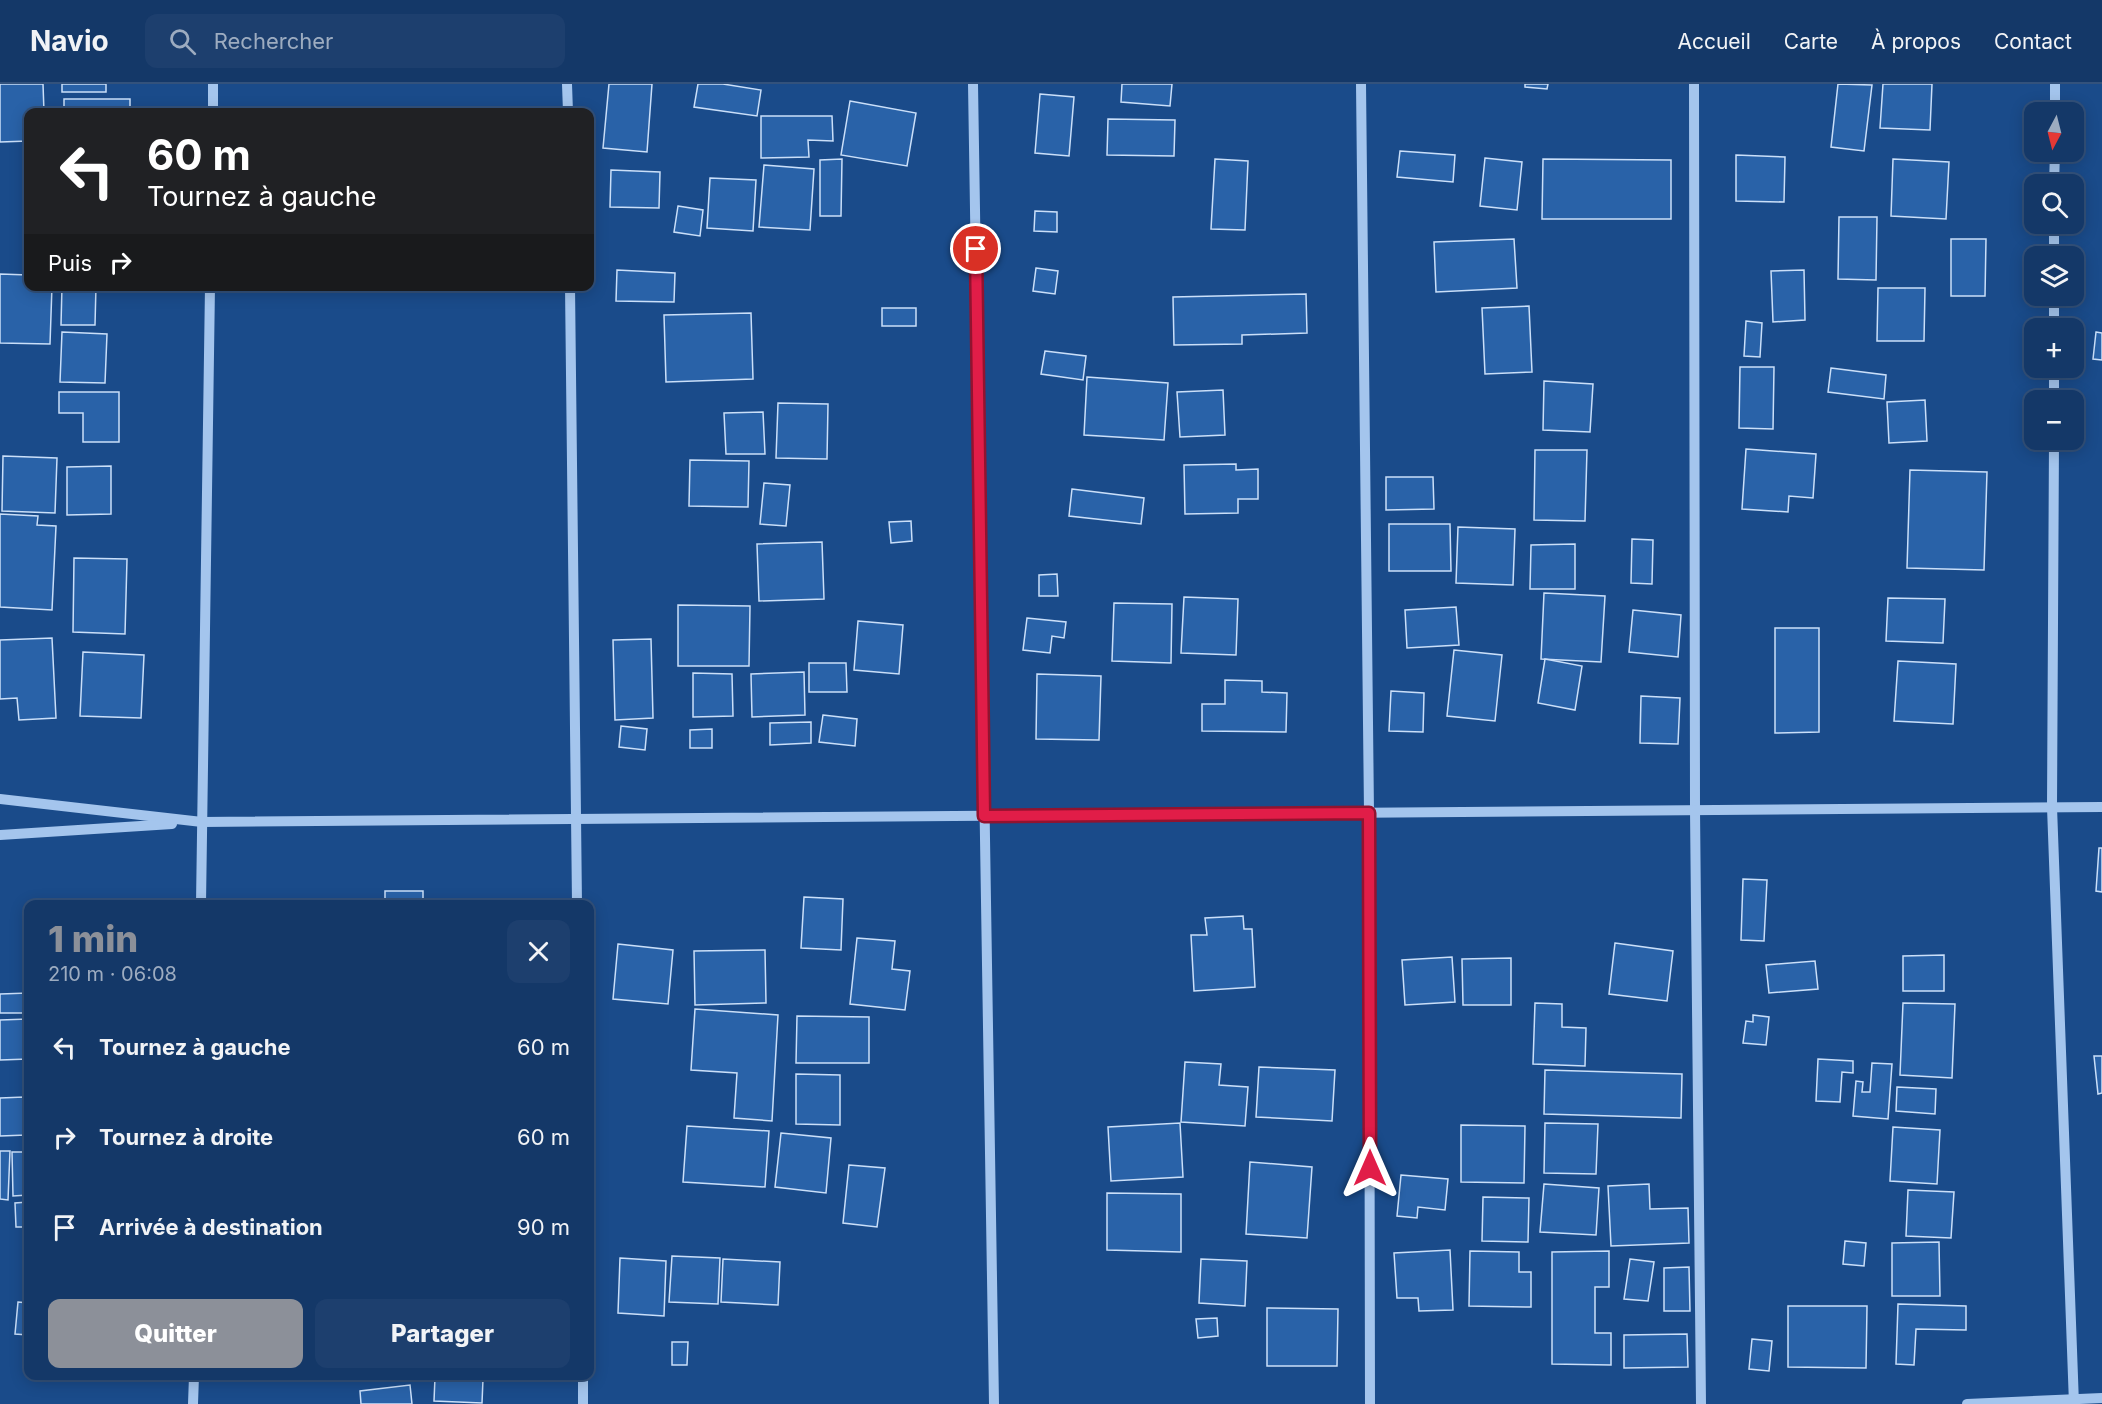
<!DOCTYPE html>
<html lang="fr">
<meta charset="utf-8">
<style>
body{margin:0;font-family:Inter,sans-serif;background:#1d3f6e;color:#f1f3f6;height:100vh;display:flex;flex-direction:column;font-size:22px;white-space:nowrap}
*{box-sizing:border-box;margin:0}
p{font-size:20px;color:#9dacc0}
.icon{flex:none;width:33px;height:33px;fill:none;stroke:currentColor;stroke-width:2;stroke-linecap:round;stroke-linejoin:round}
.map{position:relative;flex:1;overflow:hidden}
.details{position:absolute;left:24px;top:816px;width:570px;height:480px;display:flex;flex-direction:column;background:#143868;border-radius:12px;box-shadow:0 3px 15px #0003,0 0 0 2px #33527c}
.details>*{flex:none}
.banner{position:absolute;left:24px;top:24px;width:570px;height:183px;border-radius:12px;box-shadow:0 3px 15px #0003,0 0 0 2px #33527c;background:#202124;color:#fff;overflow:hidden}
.needle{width:39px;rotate:187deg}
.controls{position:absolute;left:2024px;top:18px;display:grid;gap:12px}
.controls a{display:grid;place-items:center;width:60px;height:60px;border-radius:12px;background:#143868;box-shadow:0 3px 15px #0003,0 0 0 2px #33527c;font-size:30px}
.pin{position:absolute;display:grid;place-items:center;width:51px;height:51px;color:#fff;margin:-26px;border:3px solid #fff;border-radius:50%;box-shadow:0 2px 6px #0007}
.me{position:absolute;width:66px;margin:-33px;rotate:0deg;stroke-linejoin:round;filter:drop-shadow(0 0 4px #0008)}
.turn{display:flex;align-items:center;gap:21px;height:126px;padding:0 24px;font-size:27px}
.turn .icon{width:78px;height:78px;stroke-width:2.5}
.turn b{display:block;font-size:42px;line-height:51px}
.then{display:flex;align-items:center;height:57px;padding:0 24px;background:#0003;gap:12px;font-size:22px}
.round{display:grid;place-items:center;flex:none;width:63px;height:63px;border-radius:12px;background:#1d3f6e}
.overview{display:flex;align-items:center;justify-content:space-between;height:102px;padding:0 24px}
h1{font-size:36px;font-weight:800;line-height:45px;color:#8c9099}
.cta{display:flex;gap:12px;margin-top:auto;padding:12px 24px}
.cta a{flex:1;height:69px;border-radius:12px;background:#8c9099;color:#fff;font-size:24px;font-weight:800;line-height:69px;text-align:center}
.cta a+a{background:#1d3f6e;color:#f1f3f6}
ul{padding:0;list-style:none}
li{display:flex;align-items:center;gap:18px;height:90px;padding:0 24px}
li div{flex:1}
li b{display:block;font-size:22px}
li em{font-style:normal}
header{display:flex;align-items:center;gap:36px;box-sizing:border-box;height:84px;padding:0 30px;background:#143868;border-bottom:2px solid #33527c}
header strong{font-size:28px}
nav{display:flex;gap:33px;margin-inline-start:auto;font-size:21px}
.search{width:420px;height:54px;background:#1d3f6e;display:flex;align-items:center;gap:15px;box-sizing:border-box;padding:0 21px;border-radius:12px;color:#9dacc0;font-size:22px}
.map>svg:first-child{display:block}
.building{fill:#2962a8;stroke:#cadff9;stroke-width:1.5}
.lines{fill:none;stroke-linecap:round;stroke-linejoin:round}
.minor{stroke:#a4c5ed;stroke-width:10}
.route-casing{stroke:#92132f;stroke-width:15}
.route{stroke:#e11d48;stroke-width:10}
</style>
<header>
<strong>Navio</strong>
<div class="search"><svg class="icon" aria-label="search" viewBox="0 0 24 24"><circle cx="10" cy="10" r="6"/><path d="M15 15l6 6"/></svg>Rechercher</div>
<nav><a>Accueil</a><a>Carte</a><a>À propos</a><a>Contact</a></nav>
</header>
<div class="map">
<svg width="2102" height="1320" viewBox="0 0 2102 1320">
<rect width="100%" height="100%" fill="#1a4b8a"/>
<g class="building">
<path d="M0,0h43l1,28h-16v29l-28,1z"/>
<rect x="62" y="0" width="44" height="8"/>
<path d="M609,0h43l-5,68 -44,-4z"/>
<path d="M698,0h25l38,6 -4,26 -63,-9z"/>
<path d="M1122,0h50l-2,22 -49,-4z"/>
<path d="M1525,0h23l-1,5 -22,-2z"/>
<path d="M1838,0l34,1 -8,66 -33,-4z"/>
<path d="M1883,0h49l-2,46 -50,-2z"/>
<path d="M1040,10l34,3 -5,59 -34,-3z"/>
<rect x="64" y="15" width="66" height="13"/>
<path d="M850,17l66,12 -9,53 -66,-11z"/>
<path d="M761,32h71l1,25 -25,-1 1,17 -48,1z"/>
<path d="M1108,35l67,1 -1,36 -67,-1z"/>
<path d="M1400,67l55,4 -2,27 -56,-5z"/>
<path d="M1736,71l49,2 -1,45 -48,-1z"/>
<path d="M1485,74l37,4 -5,48 -37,-4z"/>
<path d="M842,75l-1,57h-21v-56z"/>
<path d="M1215,75l33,2 -3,69 -34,-1z"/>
<path d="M1543,75l128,1v59h-129z"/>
<path d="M1893,75l56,3 -3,57 -55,-3z"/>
<path d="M764,81l50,4 -4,61 -51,-3z"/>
<path d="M611,86l49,2 -1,36 -49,-1z"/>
<path d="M710,94l46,2 -3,51 -46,-3z"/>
<path d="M678,122l25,4 -3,26 -26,-4z"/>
<path d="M1035,127l22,1v20l-23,-1z"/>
<path d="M1839,133h38l-1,63 -38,-1z"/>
<path d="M1514,155l3,49 -81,4 -2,-50z"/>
<path d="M1951,155h35l-1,57h-34z"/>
<path d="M1036,184l22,3 -3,23 -22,-3z"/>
<path d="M617,186l58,3 -1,29 -58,-1z"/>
<path d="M1804,186l1,50 -32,2 -2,-51z"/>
<path d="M0,190l28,1v11h24l-2,58 -50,-1z"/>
<path d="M62,202h34l-1,39h-34z"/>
<path d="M1878,204h47l-1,53h-47z"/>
<path d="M1306,210l1,39 -65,2v9l-68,1 -1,-48z"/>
<path d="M1529,222l3,66 -47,2 -3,-66z"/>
<rect x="882" y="224" width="34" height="18"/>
<path d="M751,229l2,66 -87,3 -2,-67z"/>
<path d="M1746,237l16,2 -2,34 -16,-1z"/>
<path d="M62,248l45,2 -2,49 -45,-1z"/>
<path d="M2096,248l6,1v27l-9,-1z"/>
<path d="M1045,267l41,5 -3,24 -42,-6z"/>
<path d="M1740,283h34l-1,62 -34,-1z"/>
<path d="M1831,284l55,7 -2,24 -56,-7z"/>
<path d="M1087,293l81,6 -4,57 -80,-5z"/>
<path d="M1544,297l49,3 -3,48 -47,-2z"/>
<path d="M1223,306l2,45 -45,2 -3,-45z"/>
<path d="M59,308h60v50h-36v-29h-24z"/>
<path d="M1925,316l2,41 -38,2 -2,-41z"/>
<path d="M778,319l50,1 -1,55 -51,-1z"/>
<path d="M763,328l2,42h-39l-2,-41z"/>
<path d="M1746,365l70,5 -3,44 -24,-2 -1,16 -46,-3z"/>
<path d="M1535,366h52l-2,71 -51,-1z"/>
<path d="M3,372l54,2 -2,55 -53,-2z"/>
<path d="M690,376l59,1 -1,46 -59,-1z"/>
<path d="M1236,380v6l22,-1v30h-20v14l-53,1 -1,-49z"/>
<path d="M111,382v48l-44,1v-48z"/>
<path d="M1910,386l77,2 -3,98 -77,-2z"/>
<path d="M1386,393h47l1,32 -48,1z"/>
<path d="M764,399l26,2 -4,41 -26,-2z"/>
<path d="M1072,405l72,9 -3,26 -72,-8z"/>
<path d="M0,430l38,2 -1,9 19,1 -4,84 -52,-3z"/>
<path d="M911,437l1,20 -21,2 -2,-21z"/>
<path d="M1389,440h61l1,47h-62z"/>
<path d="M1458,443l57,2 -2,56 -57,-2z"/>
<path d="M1632,455l21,1 -1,44 -21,-1z"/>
<path d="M822,458l2,57 -65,2 -2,-57z"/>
<path d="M1575,460v45h-45l1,-44z"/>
<path d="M74,474l53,1 -2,75 -52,-2z"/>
<path d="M1057,490l1,22h-19v-21z"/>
<path d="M1544,509l61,3 -4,66 -60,-3z"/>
<path d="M1184,513l54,2 -2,56 -55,-2z"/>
<path d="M1888,514l57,1 -2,44 -57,-2z"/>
<path d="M1114,519l58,1 -1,59 -59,-2z"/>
<path d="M678,521l72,1 -1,60h-71z"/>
<path d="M1456,523l3,38 -52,3 -2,-38z"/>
<path d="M1633,526l48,5 -3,42 -49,-5z"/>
<path d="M1027,534l39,4 -2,16 -12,-2 -2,17 -27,-3z"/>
<path d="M858,537l45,4 -4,49 -45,-4z"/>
<path d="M1775,544h44v104l-44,1z"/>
<path d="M52,554l4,80 -37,2 -2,-22 -17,1v-59z"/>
<path d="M651,555l2,79 -38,2 -2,-80z"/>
<path d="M1454,566l48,5 -7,66 -48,-5z"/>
<path d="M83,568l61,3 -3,63 -61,-2z"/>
<path d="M1545,575l37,7 -7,44 -37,-7z"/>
<path d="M1898,577l58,3 -3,60 -59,-3z"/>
<path d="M809,579h37l1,29h-38z"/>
<path d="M804,588l1,43 -53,2 -1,-43z"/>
<path d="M693,589l39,1 1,42 -40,1z"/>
<path d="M1037,590l64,2 -2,64 -63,-1z"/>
<path d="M1225,596l37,1v11l25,1 -1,39 -84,-1v-27h23z"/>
<path d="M1391,607l33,2 -1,39 -34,-1z"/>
<path d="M1641,612l39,2 -2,46 -38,-1z"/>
<path d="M823,631l34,4 -2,27 -36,-4z"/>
<path d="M811,638v21l-41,2v-22z"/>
<path d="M621,642l26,3 -2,21 -26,-3z"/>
<path d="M712,645v19h-22v-18z"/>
<path d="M2099,764h3v44l-6,-1z"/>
<path d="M1743,795l24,1 -3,61 -23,-1z"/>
<rect x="385" y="807" width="38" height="13"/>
<path d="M804,813l39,2 -2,51 -40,-2z"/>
<path d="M1243,832l1,13h8l3,58 -61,4 -3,-56h16l-2,-17z"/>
<path d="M857,854l38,3 -3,28 18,2 -5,39 -55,-6z"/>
<path d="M1615,859l58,8 -6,50 -58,-7z"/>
<path d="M618,860l55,6 -5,54 -55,-5z"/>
<path d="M765,866l1,53 -71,2 -1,-54z"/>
<path d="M1944,871v36h-41v-35z"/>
<path d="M1452,873l3,45 -50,3 -3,-45z"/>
<path d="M1511,874v47h-48l-1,-46z"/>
<path d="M1815,877l3,28 -49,4 -3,-28z"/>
<path d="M28,909v20h-28v-19z"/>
<path d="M1535,919l27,1v23l24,1 -1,38 -52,-2z"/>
<path d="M1903,919l52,1 -3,74 -52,-3z"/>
<path d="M695,925l83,6 -6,106 -38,-3 3,-45 -46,-3z"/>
<path d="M1753,931l16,2 -3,28 -23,-2 3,-22 7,1z"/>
<path d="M797,932l72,1v46h-73z"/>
<path d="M28,935v40l-28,1v-40z"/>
<path d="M2094,972h8v37l-4,1z"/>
<path d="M1818,975l35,2v12l-11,-1 -2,30 -24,-1z"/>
<path d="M1185,978l36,2 -2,21 29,2 -3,39 -64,-4z"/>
<path d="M1872,979l20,1 -4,55 -35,-3 3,-35 7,1 -1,10h8z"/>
<path d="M1259,983l76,3 -3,51 -76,-4z"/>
<path d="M1545,986l137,4 -1,44 -137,-4z"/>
<path d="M796,990l44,1v50l-44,-1z"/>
<path d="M1897,1003l39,2 -1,25 -39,-3z"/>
<path d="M24,1013l2,38 -26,1v-38z"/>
<path d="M1180,1039l3,54 -72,4 -3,-54z"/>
<path d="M1545,1039l53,1 -2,50 -52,-1z"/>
<path d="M1461,1041l64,1 -1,57 -63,-1z"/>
<path d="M687,1042l82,5 -4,56 -82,-5z"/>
<path d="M1893,1043l47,3 -3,54 -47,-3z"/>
<path d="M781,1049l50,5 -5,55 -51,-6z"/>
<path d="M0,1067h10l-2,49 -8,-1z"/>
<path d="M12,1068h16v43l-15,1z"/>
<path d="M1250,1078l62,5 -5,71 -61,-4z"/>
<path d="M849,1081l36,3 -8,59 -34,-4z"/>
<path d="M1401,1091l47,4 -3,31 -27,-3 -1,11 -20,-2z"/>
<path d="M1544,1100l55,4 -3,47 -56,-3z"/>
<path d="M1649,1100l1,25 38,-1 1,35 -78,3 -3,-60z"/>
<path d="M1908,1106l46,2 -3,46 -45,-2z"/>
<path d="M1107,1109l74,1v58l-74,-2z"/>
<path d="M1483,1113l46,1 -1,44 -46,-1z"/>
<path d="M28,1118v25h-12l-1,-24z"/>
<path d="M1845,1157l21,2 -2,23 -21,-2z"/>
<path d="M1939,1158l1,54h-48v-53z"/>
<path d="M1450,1166l3,60 -34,1 -1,-13h-21l-3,-45z"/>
<path d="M1470,1167l49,1v20h12v35l-62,-1z"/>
<path d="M1609,1167v36h-14v46h16v32l-59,-1v-112z"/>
<path d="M672,1172l48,2 -2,46 -49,-2z"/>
<path d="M620,1174l46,3 -2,55 -46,-3z"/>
<path d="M723,1175l57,3 -2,43 -57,-3z"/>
<path d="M1201,1175l46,2 -2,45 -46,-3z"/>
<path d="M1630,1175l24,3 -6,39 -24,-2z"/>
<path d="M1689,1183l1,44h-26v-43z"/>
<path d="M18,1218l10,1v32l-13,-1z"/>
<path d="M1898,1220l68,2v24l-50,-1 -2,36 -18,-1z"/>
<path d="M1788,1222h79l-1,62 -78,-1z"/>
<path d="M1267,1224l71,1 -1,57h-70z"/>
<path d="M1217,1234l1,18 -20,2 -2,-19z"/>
<path d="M1687,1250l1,33 -64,1v-33z"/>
<path d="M1752,1255l20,2 -3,30 -20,-2z"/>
<path d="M672,1258h16l-1,23h-15z"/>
<path d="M435,1293l48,2 -1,24 -48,-2z"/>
<path d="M410,1301l2,19h-51l-1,-13z"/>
</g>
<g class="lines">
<g class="minor">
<path d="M567,0l1,28"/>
<path d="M973,0l21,1320"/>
<path d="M1361,0l8,729 1,591"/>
<path d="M1694,0l1,726 6,594"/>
<path d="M213,28v-28"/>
<path d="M2055,28v-28"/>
<path d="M2054,100l1,-32"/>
<path d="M2054,172v-32"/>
<path d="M570,202l7,618"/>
<path d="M2054,244v-32"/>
<path d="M2054,316v-32"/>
<path d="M2054,356l-2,367 22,597"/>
<path d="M0,715l202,23 1900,-15"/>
<path d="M0,751l172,-11"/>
<path d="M201,820l9,-618"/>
<path d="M583,1292v28"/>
<path d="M193,1320l1,-28"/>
<path d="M1967,1320l135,-6"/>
</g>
</g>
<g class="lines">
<g class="route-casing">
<path id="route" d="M976,165l8,567 385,-3 1,355"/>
</g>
<use href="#route" class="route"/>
</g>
</svg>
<div class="controls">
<a><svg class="needle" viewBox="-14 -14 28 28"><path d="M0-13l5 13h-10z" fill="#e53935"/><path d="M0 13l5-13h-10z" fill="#9dacc0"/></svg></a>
<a><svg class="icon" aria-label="search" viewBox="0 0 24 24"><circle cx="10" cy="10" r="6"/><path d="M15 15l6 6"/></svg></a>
<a><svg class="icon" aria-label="layers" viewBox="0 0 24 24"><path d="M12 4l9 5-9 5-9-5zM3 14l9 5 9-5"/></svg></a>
<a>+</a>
<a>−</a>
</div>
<div class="pin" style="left:976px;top:165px;background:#d93025"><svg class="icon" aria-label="arrive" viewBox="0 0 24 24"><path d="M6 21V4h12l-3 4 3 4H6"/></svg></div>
<svg class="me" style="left:1370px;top:1084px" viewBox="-20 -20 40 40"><path d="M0-17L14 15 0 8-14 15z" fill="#e11d48" stroke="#fff" stroke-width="4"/></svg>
<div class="banner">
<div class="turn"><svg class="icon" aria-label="left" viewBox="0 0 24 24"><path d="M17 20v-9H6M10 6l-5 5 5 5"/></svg><div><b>60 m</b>Tournez à gauche</div></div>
<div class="then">Puis<svg class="icon" aria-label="right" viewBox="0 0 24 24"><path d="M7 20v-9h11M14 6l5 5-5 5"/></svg></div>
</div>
<section class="details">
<div class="overview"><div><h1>1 min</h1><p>210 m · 06:08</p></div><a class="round"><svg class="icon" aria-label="close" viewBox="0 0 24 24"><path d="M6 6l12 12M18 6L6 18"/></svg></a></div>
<ul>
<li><svg class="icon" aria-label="left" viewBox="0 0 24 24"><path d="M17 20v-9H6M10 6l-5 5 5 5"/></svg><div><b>Tournez à gauche</b></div><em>60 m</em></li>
<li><svg class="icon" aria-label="right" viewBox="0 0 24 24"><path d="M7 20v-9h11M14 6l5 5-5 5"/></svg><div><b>Tournez à droite</b></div><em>60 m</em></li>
<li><svg class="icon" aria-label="arrive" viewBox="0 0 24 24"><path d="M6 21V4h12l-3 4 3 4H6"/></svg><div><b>Arrivée à destination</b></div><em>90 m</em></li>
</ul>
<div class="cta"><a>Quitter</a><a>Partager</a></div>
</section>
</div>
